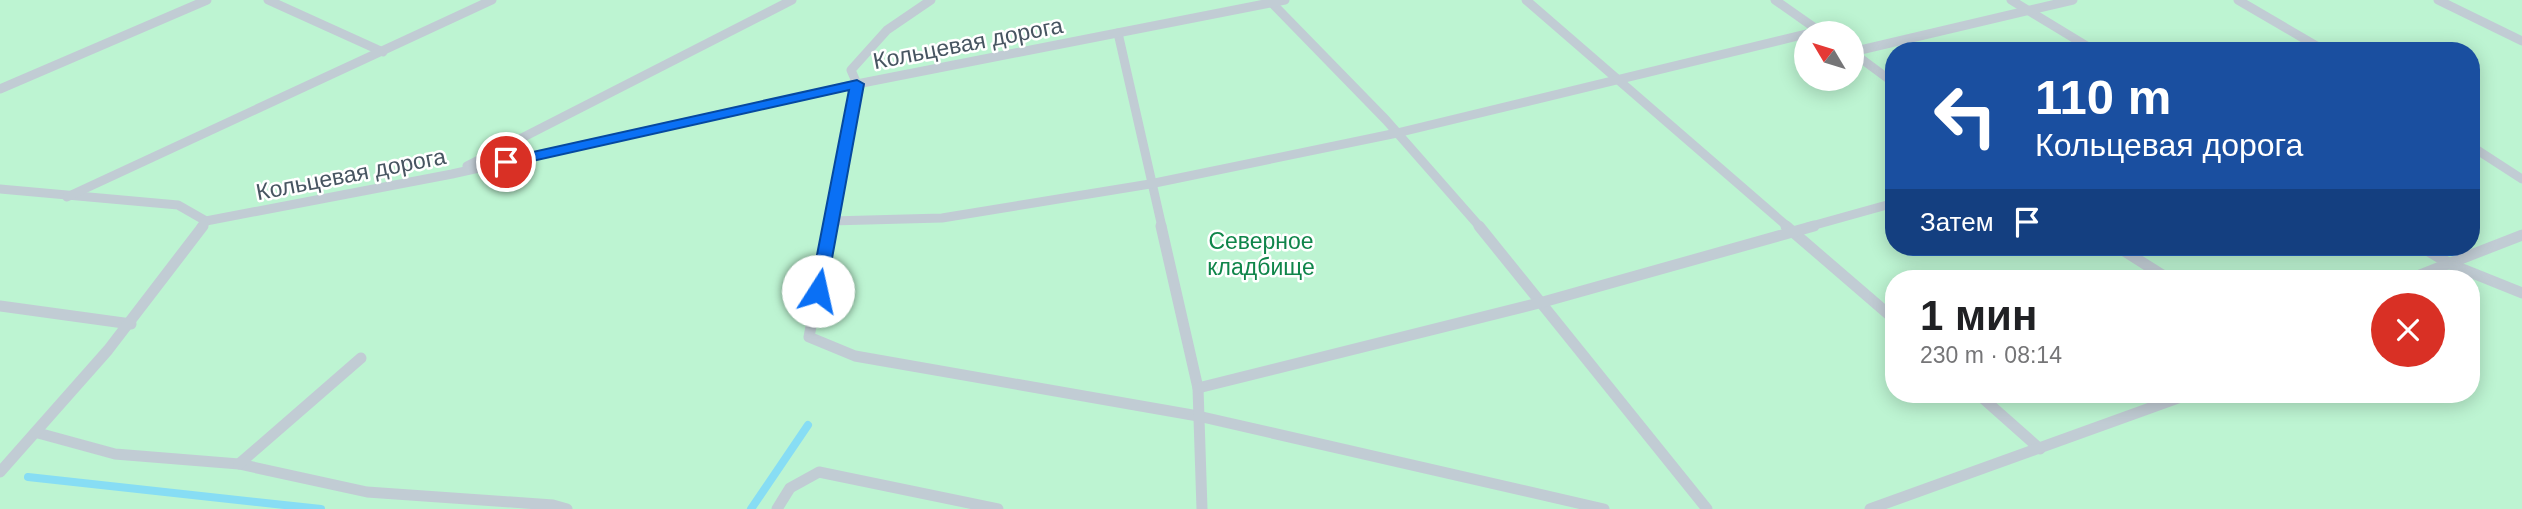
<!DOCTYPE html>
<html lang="ru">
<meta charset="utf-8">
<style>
body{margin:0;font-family:Arial,sans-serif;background:#f6f6f6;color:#202124;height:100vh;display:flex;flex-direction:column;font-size:26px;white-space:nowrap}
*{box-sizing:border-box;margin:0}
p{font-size:23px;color:#757577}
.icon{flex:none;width:38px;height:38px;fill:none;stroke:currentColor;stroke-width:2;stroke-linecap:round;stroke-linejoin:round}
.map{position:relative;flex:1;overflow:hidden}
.panel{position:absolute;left:1885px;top:270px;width:595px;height:133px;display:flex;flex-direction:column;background:#fff;border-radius:28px;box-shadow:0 4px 18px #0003}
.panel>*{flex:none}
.top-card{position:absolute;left:1885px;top:42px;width:595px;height:214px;border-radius:28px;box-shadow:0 4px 18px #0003;background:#1a4fa0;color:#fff;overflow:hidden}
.needle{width:46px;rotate:308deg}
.controls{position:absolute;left:1794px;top:21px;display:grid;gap:14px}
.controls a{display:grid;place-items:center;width:70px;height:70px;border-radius:50%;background:#fff;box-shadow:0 4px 18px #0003;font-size:35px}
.pin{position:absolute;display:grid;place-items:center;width:60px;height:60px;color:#fff;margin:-30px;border:4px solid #fff;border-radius:50%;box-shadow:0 2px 7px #0007}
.me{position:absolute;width:77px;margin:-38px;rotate:10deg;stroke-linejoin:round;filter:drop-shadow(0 0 5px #0008)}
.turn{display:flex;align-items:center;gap:24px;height:147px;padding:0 35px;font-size:32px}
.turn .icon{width:91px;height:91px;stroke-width:2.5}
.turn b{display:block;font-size:49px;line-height:60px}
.then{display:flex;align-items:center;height:66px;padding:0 35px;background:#0003;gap:14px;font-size:26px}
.round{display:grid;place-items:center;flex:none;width:74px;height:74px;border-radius:37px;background:#f6f6f6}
.head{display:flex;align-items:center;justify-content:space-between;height:119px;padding:0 35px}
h1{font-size:42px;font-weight:800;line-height:52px}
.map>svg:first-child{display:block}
.green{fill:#bdf4d2;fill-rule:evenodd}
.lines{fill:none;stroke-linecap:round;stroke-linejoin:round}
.stream{stroke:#87ddf4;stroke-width:8}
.lane-far1{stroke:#c1ccd4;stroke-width:9}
.lane{stroke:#c1ccd4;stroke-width:11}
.route{fill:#0a70f5;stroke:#06499f;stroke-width:2}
.labels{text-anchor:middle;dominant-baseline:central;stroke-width:5;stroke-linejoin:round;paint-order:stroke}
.street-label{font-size:23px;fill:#475561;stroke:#fff}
.park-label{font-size:23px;fill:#0f854a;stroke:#fff}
</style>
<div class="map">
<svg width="2522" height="509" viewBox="0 0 2522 509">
<rect width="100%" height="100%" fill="#f4f1f1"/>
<path class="green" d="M0,0h2522v509h-2522zM1806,33h46v46h-46zM1894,51h577v196h-577zM1894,278h577v116h-577z"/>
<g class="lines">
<g class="stream">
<path d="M28,477l293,32"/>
<path d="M751,509l57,-84"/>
</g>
<g class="lane-far1">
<path d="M268,0l115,52"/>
<path d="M1269,0l117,120 94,107"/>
<path d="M1526,0l262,227"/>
<path d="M1775,0l47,33"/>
<path d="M2011,0l84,51"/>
<path d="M2238,0l87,51"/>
<path d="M2438,0l84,41"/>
<path d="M1118,33l44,194"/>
<path d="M1852,52l221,-52"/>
<path d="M1852,52l42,31"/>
<path d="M0,89l207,-89"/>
<path d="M2471,146l51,33"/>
<path d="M467,166l325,-166"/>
<path d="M0,189l178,16 28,16"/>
<path d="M67,197l425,-197"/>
<path d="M206,221l246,-47 405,-90 428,-84"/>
<path d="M831,221l111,-3 208,-34 247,-51 409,-99"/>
<path d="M201,227l5,-6"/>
<path d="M830,227l27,-143 -6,-14 36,-40 44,-30"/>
<path d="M1808,227l86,-24"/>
</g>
<g class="lane">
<path d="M830,226l-21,111 46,19 343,60 406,93"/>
<path d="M1161,226l37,162 4,121"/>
<path d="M1479,226l228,283"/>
<path d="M1786,226l108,93"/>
<path d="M2118,247l49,31"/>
<path d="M2422,247l28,17 72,29"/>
<path d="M2412,278l110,-43"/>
<path d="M0,306l131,18"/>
<path d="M1198,388l345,-86 271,-76"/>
<path d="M1978,394l62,55"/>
<path d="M38,433l77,21 124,10 128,28 186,13 14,4"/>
<path d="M239,464l122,-106"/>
<path d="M0,472l108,-122 95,-124"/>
<path d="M777,509l13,-21 29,-16 179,37"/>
<path d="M1870,509l319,-115"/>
</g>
</g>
<path class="route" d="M857,80l7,4 -38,207 -8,5 -8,-5 39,-201 -343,77 -7,-5 7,-4z"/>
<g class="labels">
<g class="street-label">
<text transform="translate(968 43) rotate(-11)">Кольцевая дорога</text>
<text transform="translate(351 174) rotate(-11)">Кольцевая дорога</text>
</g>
<g class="park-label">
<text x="1261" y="241">Северное<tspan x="1261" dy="26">кладбище</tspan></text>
</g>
</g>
</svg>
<div class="controls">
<a><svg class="needle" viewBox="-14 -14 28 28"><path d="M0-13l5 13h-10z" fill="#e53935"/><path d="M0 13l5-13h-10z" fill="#757577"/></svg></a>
</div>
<div class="pin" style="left:506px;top:162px;background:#d93025"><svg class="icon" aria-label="arrive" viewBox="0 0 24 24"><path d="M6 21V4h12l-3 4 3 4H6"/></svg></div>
<svg class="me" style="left:818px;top:291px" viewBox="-20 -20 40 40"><circle r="19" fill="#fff"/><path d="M0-13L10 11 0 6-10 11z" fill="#0a70f5"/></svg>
<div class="top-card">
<div class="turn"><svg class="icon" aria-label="left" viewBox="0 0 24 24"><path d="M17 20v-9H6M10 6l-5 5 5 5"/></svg><div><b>110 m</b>Кольцевая дорога</div></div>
<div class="then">Затем<svg class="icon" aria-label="arrive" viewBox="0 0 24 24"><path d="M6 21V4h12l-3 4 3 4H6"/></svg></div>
</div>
<section class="panel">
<div class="head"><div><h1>1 мин</h1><p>230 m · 08:14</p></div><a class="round" style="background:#d93025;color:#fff"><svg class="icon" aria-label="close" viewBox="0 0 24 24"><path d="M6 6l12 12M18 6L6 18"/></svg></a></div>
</section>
</div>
